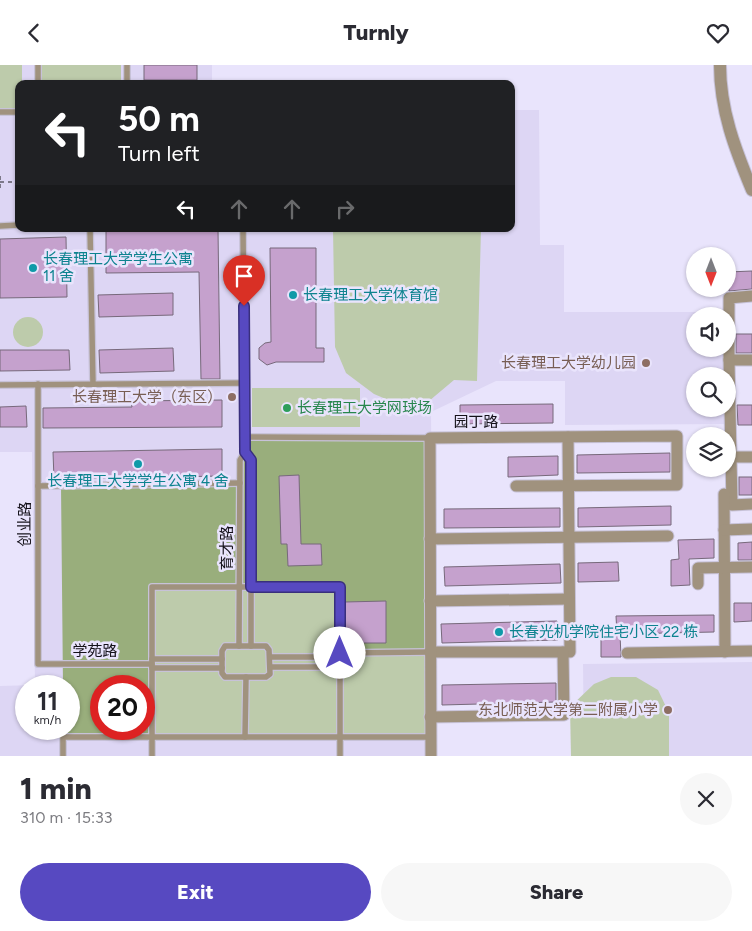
<!DOCTYPE html>
<meta charset="utf-8">
<style>
body{margin:0;font-family:Figtree,"Noto Sans SC",sans-serif;background:#f7f7f7;color:#2b2b33;height:100vh;display:flex;flex-direction:column;font-size:19px;white-space:nowrap}
*{box-sizing:border-box;margin:0}
p{font-size:16px;color:#7c7c81}
.icon{flex:none;width:28px;height:28px;fill:none;stroke:currentColor;stroke-width:2;stroke-linecap:round;stroke-linejoin:round}
.map{position:relative;height:691px;overflow:hidden}
.side{display:flex;flex-direction:column;background:#fff;flex:1}
.side>*{flex:none}
.hud{position:absolute;left:15px;top:15px;width:500px;height:152px;border-radius:10px;box-shadow:0 1px 4px #0004;background:#202124;color:#fff;overflow:hidden}
.needle{width:32px;rotate:180deg}
.fabs{position:absolute;left:686px;top:182px;display:grid;gap:10px}
.fabs a{display:grid;place-items:center;width:50px;height:50px;border-radius:50%;background:#fff;box-shadow:0 1px 4px #0004;font-size:25px}
.speed{position:absolute;left:15px;top:610px;display:flex;gap:10px;font-size:25px;font-weight:700;text-align:center}
.speed>*{display:grid;place-content:center;width:65px;height:65px;border-radius:50%;background:#fff;box-shadow:0 1px 4px #0004;line-height:1}
.speed small{font-size:12px;font-weight:400}
.speed .limit{border:8px solid #d22;background:#fff;color:#111}
.pin{position:absolute;display:grid;place-items:center;width:42px;height:42px;color:#fff;margin:-51px -21px;border-radius:50% 50% 50% 0;rotate:-45deg;box-shadow:0 0 5px #0007}
.pin .icon{rotate:45deg}
.me{position:absolute;width:55px;margin:-28px;rotate:0deg;stroke-linejoin:round;filter:drop-shadow(0 0 4px #0008)}
.turn{display:flex;align-items:center;gap:18px;height:105px;padding:0 20px;font-size:22px}
.turn .icon{width:65px;height:65px;stroke-width:2.5}
.turn b{display:block;font-size:35px;line-height:42px}
.lanes{display:flex;align-items:center;height:48px;padding:0 20px;background:#0003;justify-content:center;gap:25px;direction:ltr}
.lanes .off{opacity:.35}
.round{display:grid;place-items:center;flex:none;width:52px;height:52px;border-radius:26px;background:#f7f7f7}
.head{display:flex;align-items:center;justify-content:space-between;height:85px;padding:0 20px}
h1{font-size:30px;font-weight:800;line-height:38px}
.action{display:flex;gap:10px;margin-top:auto;padding:10px 20px}
.action a{flex:1;height:58px;border-radius:30px;background:#5749c1;color:#fff;font-size:20px;font-weight:800;line-height:58px;text-align:center}
.action a+a{background:#f7f7f7;color:#2b2b33}
header{display:flex;justify-content:space-between;align-items:center;height:65px;padding:0 20px;background:#fff;font-size:22px;font-weight:800}
.map>svg:first-child{display:block}
.built{fill:#ddd6f4;fill-rule:evenodd}
.green{fill:#bdcbab}
.forest{fill:#99ae7c;fill-rule:evenodd}
.building{fill:#c5a1cd;stroke:#77697b}
.lines{fill:none;stroke-linecap:round;stroke-linejoin:round}
.service-casing{stroke:#c7c2d8;stroke-width:8}
.minor-casing{stroke:#c7c2d8;stroke-width:13}
.tertiary-casing{stroke:#c7c2d8;stroke-width:14}
.path{stroke:#7d7989;stroke-width:2;stroke-dasharray:4 4;stroke-linecap:butt}
.service{stroke:#a0927e;stroke-width:5.5}
.minor{stroke:#a0927e;stroke-width:11}
.tertiary{stroke:#a0927e;stroke-width:12}
.route-casing{stroke:#392f7d;stroke-width:12}
.route{stroke:#5749c1;stroke-width:9}
.culture-dot{fill:#0f9aa8;stroke:#e9e4fc;stroke-width:2}
.education-dot{fill:#8d6e63;stroke:#e9e4fc;stroke-width:2}
.leisure-dot{fill:#2e9e5b;stroke:#e9e4fc;stroke-width:2}
.labels{text-anchor:middle;dominant-baseline:central;stroke-width:5;stroke-linejoin:round;paint-order:stroke}
.culture-label{font-size:15px;fill:#0d838f;stroke:#e9e4fc;text-anchor:start}
.education-label{font-size:15px;fill:#785e54;stroke:#e9e4fc;text-anchor:end}
.leisure-label{font-size:15px;fill:#27864d;stroke:#e9e4fc;text-anchor:start}
.street-label{font-size:15px;fill:#141119;stroke:#e9e4fc}
</style>
<header><svg class="icon" aria-label="back" viewBox="0 0 24 24"><path d="M15 5l-7 7 7 7"/></svg>Turnly<svg class="icon" aria-label="heart" viewBox="0 0 24 24"><path d="M12 20l-8-8c-3-5 5-10 8-4 3-6 11-1 8 4z"/></svg></header>
<div class="map">
<svg width="752" height="691" viewBox="0 0 752 691">
<rect width="100%" height="100%" fill="#e9e4fc"/>
<g class="built">
<path d="M0,0h212v19h-193v145h492v-119h28l1,135h24v67h162v4h-31v33h31l1,27h-32v33h32v15l-162,1v-44h-69l-65,31 3,344h-434v-70l35,-1 -3,-233h-32zM26,621h43v43h-43zM101,621h43v43h-43z"/>
<path d="M752,597v94h-168l-1,-92z"/>
</g>
<g class="green">
<path d="M0,0h22v19h-3v24l-19,1z"/>
<rect x="40" y="0" width="81" height="19"/>
<path d="M333,164h148l-4,152 -23,-1 -25,21 -29,4 -26,-11 -28,-21 -11,-26z"/>
<circle cx="28" cy="267" r="15"/>
<rect x="252" y="323" width="108" height="39"/>
<path d="M152,522h188l90,65v85h-278z"/>
<path d="M611,612h25l22,13 11,23v43h-98l-1,-49 24,-23z"/>
</g>
<path class="forest" d="M245,372l185,1v214l-90,1v-66h-188v150h-89v-8h6v-43h-6l-2,-201 179,-2v-23l5,-8zM101,621h43v43h-43z"/>
<g class="building">
<rect x="144" y="0" width="53" height="15"/>
<path d="M218,164l2,150h-19l-2,-107 -93,1v-43z"/>
<path d="M66,172l1,60 -67,1v-59z"/>
<path d="M270,183h46v100h8v14h-48l-9,3 -8,-6v-11l6,-5 6,-1z"/>
<path d="M752,206v18l-23,2 -1,-19z"/>
<path d="M173,228v22l-74,2 -1,-22z"/>
<rect x="736" y="269" width="16" height="19"/>
<path d="M173,283l1,23 -74,2 -1,-23z"/>
<path d="M0,285h69l1,20 -70,1z"/>
<path d="M222,335v27l-179,1v-20l89,-1 -1,-6z"/>
<path d="M553,339v19l-93,1v-19z"/>
<path d="M737,340h15v20h-14z"/>
<path d="M26,341l1,21h-27v-20z"/>
<path d="M222,384v27l-168,3 -1,-27z"/>
<path d="M670,388v19l-93,1v-18z"/>
<path d="M558,391v19l-50,2v-20z"/>
<path d="M299,410l2,69h20l1,21 -34,1 -1,-22h-6l-2,-68z"/>
<rect x="739" y="412" width="13" height="18"/>
<path d="M671,441v19l-93,2v-19z"/>
<path d="M560,443v19l-116,1v-19z"/>
<path d="M714,474v19l-25,1 1,26 -19,1v-26l8,-1 -1,-19z"/>
<path d="M752,477v18h-14v-17z"/>
<path d="M618,497l1,19 -41,1v-19z"/>
<path d="M560,499l1,19 -116,3 -1,-19z"/>
<path d="M386,536v42h-41v-41z"/>
<path d="M734,538h18v18l-18,1z"/>
<path d="M714,550v17l-94,2 1,23h-20v-23h16l-1,-18z"/>
<path d="M557,556l1,19 -116,3 -1,-19z"/>
<path d="M556,618v19l-114,3v-20z"/>
</g>
<g class="lines">
<g class="service-casing">
<g id="service">
<path d="M38,0v19"/>
<path d="M127,0v19"/>
<path d="M0,47h19"/>
<path d="M0,161l19,-1"/>
<path d="M90,164l3,155"/>
<path d="M243,164l2,223"/>
<path d="M38,319v280h114"/>
<path d="M0,320l245,-2"/>
<path d="M245,372l185,1"/>
<path d="M38,421l202,-3"/>
<path d="M225,581h41l3,4 1,24 -4,3h-41l-3,-4v-22z"/>
<path d="M239,581l1,-186 5,-8 6,8v186"/>
<path d="M340,588l90,-1"/>
<path d="M270,592h70"/>
<path d="M152,594h70"/>
<path d="M270,602h70"/>
<path d="M152,603h70"/>
<path d="M245,672l1,-60"/>
<path d="M63,691v-19h367"/>
<path d="M152,691v-169h188v169"/>
</g>
</g>
<g class="minor-casing">
<g id="minor">
<path d="M752,231l-23,2v62h23"/>
<path d="M729,295l2,97"/>
<path d="M752,392h-21l1,48 20,-1"/>
<path d="M724,429l1,158"/>
<path d="M724,465l28,-1"/>
<path d="M430,474l238,-3"/>
<path d="M698,519v-16l54,-1"/>
<path d="M430,536l139,-2"/>
<path d="M430,587h140l-2,-215"/>
<path d="M627,588l125,-2"/>
<path d="M430,652l134,-2 -1,-63"/>
<path d="M431,691l-1,-318 247,-2v49l-161,1"/>
</g>
</g>
<g class="tertiary-casing">
<path id="tertiary" d="M720,0c0,45 15,84 32,125"/>
</g>
<g class="path">
<path d="M0,111v12"/>
<path d="M0,117h19"/>
</g>
<use href="#service" class="service"/>
<use href="#minor" class="minor"/>
<use href="#tertiary" class="tertiary"/>
</g>
<g class="lines">
<g class="route-casing">
<path id="route" d="M244,241l1,146 6,8v127h89v66"/>
</g>
<use href="#route" class="route"/>
</g>
<g class="culture-dot">
<circle cx="33" cy="203" r="5"/>
<circle cx="293" cy="230" r="5"/>
<circle cx="138" cy="399" r="5"/>
<circle cx="499" cy="567" r="5"/>
</g>
<g class="education-dot">
<circle cx="646" cy="298" r="5"/>
<circle cx="232" cy="332" r="5"/>
<circle cx="668" cy="645" r="5"/>
</g>
<circle class="leisure-dot" cx="287" cy="343" r="5"/>
<g class="labels">
<g class="culture-label">
<text x="43" y="194">长春理工大学学生公寓<tspan x="43" dy="17">11 舍</tspan></text>
<text x="303" y="230">长春理工大学体育馆</text>
<text x="138" y="416" text-anchor="middle">长春理工大学学生公寓 4 舍</text>
<text x="509" y="567">长春光机学院住宅小区 22 栋</text>
</g>
<g class="education-label">
<text x="636" y="298">长春理工大学幼儿园</text>
<text x="222" y="332">长春理工大学（东区）</text>
<text x="658" y="645">东北师范大学第二附属小学</text>
</g>
<g class="leisure-label">
<text x="297" y="343">长春理工大学网球场</text>
</g>
<g class="street-label">
<text x="476" y="357">园丁路</text>
<text transform="translate(25 459) rotate(-90)">创业路</text>
<text transform="translate(227 483) rotate(-90)">育才路</text>
<text x="95" y="586">学苑路</text>
</g>
</g>
</svg>
<div class="fabs">
<a><svg class="needle" viewBox="-14 -14 28 28"><path d="M0-13l5 13h-10z" fill="#e53935"/><path d="M0 13l5-13h-10z" fill="#7c7c81"/></svg></a>
<a><svg class="icon" aria-label="sound" viewBox="0 0 24 24"><path d="M4 9h4l5-4v14l-5-4H4zM17 9q2 3 0 6"/></svg></a>
<a><svg class="icon" aria-label="search" viewBox="0 0 24 24"><circle cx="10" cy="10" r="6"/><path d="M15 15l6 6"/></svg></a>
<a><svg class="icon" aria-label="layers" viewBox="0 0 24 24"><path d="M12 4l9 5-9 5-9-5zM3 14l9 5 9-5"/></svg></a>
</div>
<div class="speed"><div>11<small>km/h</small></div><div class="limit">20</div></div>
<div class="pin" style="left:244px;top:241px;background:#d93025"><svg class="icon" aria-label="arrive" viewBox="0 0 24 24"><path d="M6 21V4h12l-3 4 3 4H6"/></svg></div>
<svg class="me" style="left:340px;top:588px" viewBox="-20 -20 40 40"><circle r="19" fill="#fff"/><path d="M0-13L10 11 0 6-10 11z" fill="#5749c1"/></svg>
<div class="hud">
<div class="turn"><svg class="icon" aria-label="left" viewBox="0 0 24 24"><path d="M17 20v-9H6M10 6l-5 5 5 5"/></svg><div><b>50 m</b>Turn left</div></div>
<div class="lanes"><svg class="icon" aria-label="left" viewBox="0 0 24 24"><path d="M17 20v-9H6M10 6l-5 5 5 5"/></svg><svg class="icon off" aria-label="ahead" viewBox="0 0 24 24"><path d="M12 20V5M6 11l6-6 6 6"/></svg><svg class="icon off" aria-label="ahead" viewBox="0 0 24 24"><path d="M12 20V5M6 11l6-6 6 6"/></svg><svg class="icon off" aria-label="right" viewBox="0 0 24 24"><path d="M7 20v-9h11M14 6l5 5-5 5"/></svg></div>
</div>
</div>
<section class="side">
<div class="head"><div><h1>1 min</h1><p>310 m · 15:33</p></div><a class="round"><svg class="icon" aria-label="close" viewBox="0 0 24 24"><path d="M6 6l12 12M18 6L6 18"/></svg></a></div>
<div class="action"><a>Exit</a><a>Share</a></div>
</section>
